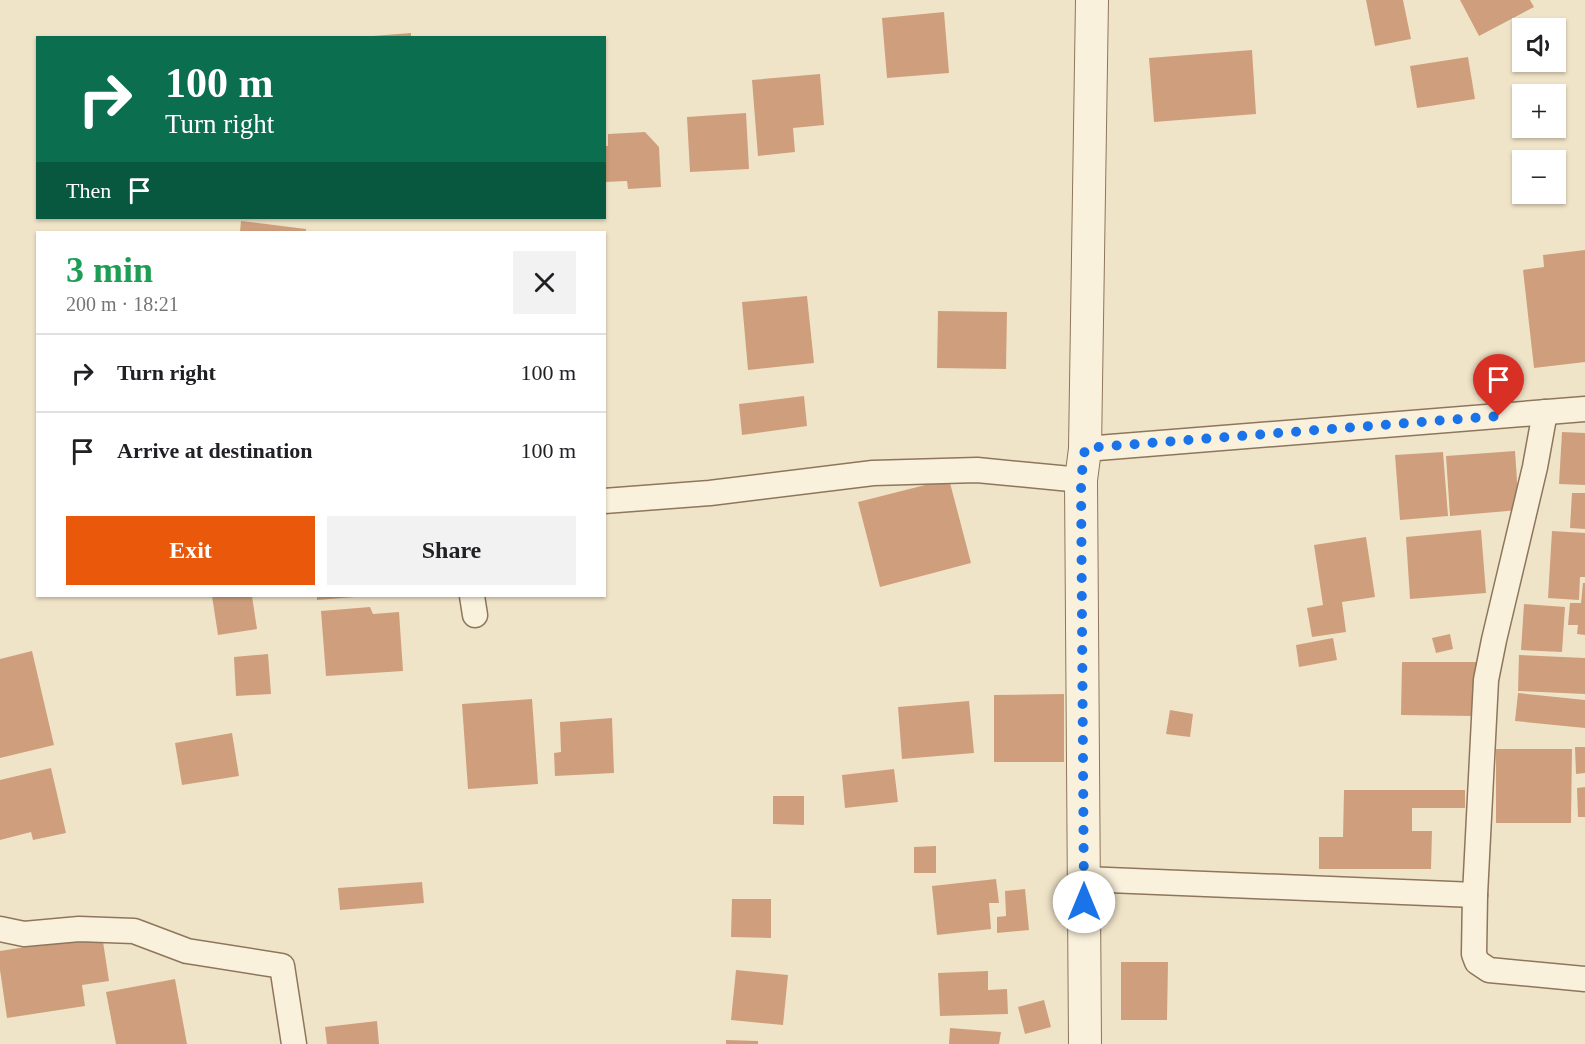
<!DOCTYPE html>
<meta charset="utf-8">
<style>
body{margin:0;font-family:"Times New Roman",serif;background:#f2f2f2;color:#202124;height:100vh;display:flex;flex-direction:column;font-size:22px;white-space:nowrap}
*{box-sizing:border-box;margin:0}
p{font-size:20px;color:#757577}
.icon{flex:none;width:33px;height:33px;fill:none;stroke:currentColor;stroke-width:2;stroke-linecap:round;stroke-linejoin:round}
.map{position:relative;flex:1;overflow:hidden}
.sheet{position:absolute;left:36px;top:231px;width:570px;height:366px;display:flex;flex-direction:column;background:#fff;border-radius:0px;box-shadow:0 2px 4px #0004}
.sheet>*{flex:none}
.hud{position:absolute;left:36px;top:36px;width:570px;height:183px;border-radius:0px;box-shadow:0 2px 4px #0004;background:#0b6e4f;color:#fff;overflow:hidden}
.buttons{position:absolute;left:1512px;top:18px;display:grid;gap:12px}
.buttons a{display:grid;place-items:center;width:54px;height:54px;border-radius:0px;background:#fff;box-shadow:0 2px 4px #0004;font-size:30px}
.pin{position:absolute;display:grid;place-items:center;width:51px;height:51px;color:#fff;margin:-62px -26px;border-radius:50% 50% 50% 0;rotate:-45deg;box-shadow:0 0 6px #0007}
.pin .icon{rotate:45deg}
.me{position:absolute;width:66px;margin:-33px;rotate:0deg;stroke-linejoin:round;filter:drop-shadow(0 0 4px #0008)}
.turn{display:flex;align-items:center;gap:21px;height:126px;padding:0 30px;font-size:27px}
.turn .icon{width:78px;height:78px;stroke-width:2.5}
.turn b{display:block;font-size:42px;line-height:51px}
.then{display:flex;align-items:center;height:57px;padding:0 30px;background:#0003;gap:12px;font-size:22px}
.round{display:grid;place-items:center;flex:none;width:63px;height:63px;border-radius:0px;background:#f2f2f2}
.headline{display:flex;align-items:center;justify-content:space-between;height:102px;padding:0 30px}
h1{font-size:36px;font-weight:700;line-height:45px;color:#1e9e55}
.button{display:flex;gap:12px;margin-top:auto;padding:12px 30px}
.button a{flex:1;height:69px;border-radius:0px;background:#ea580c;color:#fff;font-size:24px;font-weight:700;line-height:69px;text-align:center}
.button a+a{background:#f2f2f2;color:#202124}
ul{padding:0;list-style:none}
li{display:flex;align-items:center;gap:18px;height:78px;padding:0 30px;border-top:2px solid #e0e0e0}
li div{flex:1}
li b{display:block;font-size:22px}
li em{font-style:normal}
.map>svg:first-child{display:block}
.building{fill:#cf9f7d}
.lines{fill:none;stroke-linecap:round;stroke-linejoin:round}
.minor-casing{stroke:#8d765c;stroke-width:27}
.tertiary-casing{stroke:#8d765c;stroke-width:34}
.minor{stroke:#faf1dc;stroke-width:24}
.tertiary{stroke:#faf1dc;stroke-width:32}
.route{stroke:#1a73e8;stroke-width:10;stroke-dasharray:0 18}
</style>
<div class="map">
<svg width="1585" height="1044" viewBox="0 0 1585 1044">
<rect width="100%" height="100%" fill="#f0e4c8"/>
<g class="building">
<path d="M1366,0h37l8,39 -36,7z"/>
<path d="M1460,0h70l4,7 -55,29z"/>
<path d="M944,12l5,61 -62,5 -5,-60z"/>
<path d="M411,33v5h-38v-2z"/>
<path d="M1252,50l4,64 -102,8 -5,-64z"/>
<path d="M1468,57l7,42 -58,9 -7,-42z"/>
<path d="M820,74l4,51 -31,3 2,24 -37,4 -6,-76z"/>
<path d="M746,113l3,56 -59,3 -3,-55z"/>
<path d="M645,132l14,15 2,40 -33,2 -1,-8 -22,1 -1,-36h4v-12z"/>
<path d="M241,221l65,8v3h-66z"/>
<path d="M1585,250v112l-51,6 -11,-98 21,-3 -1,-12z"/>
<path d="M807,296l7,67 -66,7 -6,-68z"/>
<path d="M938,311l69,1 -1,57 -69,-1z"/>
<path d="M804,396l3,30 -65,9 -3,-31z"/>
<path d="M1562,432l23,1v52l-26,-1z"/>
<path d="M1515,451l4,59 -69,6 -4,-60z"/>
<path d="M1443,452l5,64 -48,4 -5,-65z"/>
<path d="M949,479l22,84 -91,24 -22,-85z"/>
<path d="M1572,493h13v36l-15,-1z"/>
<path d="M1481,530l5,63 -76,6 -4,-62z"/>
<path d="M1552,531l33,2v44h-5l-1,23 -31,-2z"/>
<path d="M1366,537l9,60 -33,5 4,30 -34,5 -5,-29 16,-3 -9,-60z"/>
<path d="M1583,583h2v52l-8,-1 1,-9h-10l2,-22h11z"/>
<path d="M212,596h40l5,33 -39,6z"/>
<path d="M317,596h38v1l-38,3z"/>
<path d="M1524,604l41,3 -3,45 -41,-2z"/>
<path d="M370,607l3,7 26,-2 4,59 -77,5 -5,-65z"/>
<path d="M1450,634l3,15 -17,4 -4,-15z"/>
<path d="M1333,638l4,22 -38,7 -3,-22z"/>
<path d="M32,651l22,94 -54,13v-99z"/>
<path d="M268,654l3,40 -35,2 -2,-39z"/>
<path d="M1519,655l66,3v36l-67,-3z"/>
<path d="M1402,662h78v29h-8v25l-71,-1z"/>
<path d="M1518,693l67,7v28l-70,-7z"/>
<path d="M1064,694v68h-70v-67z"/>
<path d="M532,699l6,85 -70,5 -6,-85z"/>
<path d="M969,701l5,52 -72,6 -4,-52z"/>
<path d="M1170,710l23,4 -3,23 -24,-3z"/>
<path d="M612,718l2,55 -59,3 -1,-23 7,-1 -1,-30z"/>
<path d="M232,733l7,43 -57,9 -7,-42z"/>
<path d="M1575,747h10v26l-9,1z"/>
<path d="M1496,749h76l-1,74h-75z"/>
<path d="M51,768l15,65 -33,7 -2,-8 -31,8v-60z"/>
<path d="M894,769l4,33 -53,6 -3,-33z"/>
<path d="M1585,787v30h-7l-1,-29z"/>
<path d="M1344,790h121v18h-53v23h20l-1,38h-112v-32h24z"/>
<path d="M773,796h31v29l-31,-1z"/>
<path d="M936,846v27h-22v-26z"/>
<path d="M996,879l3,24h-10l2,26 -54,6 -5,-49z"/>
<path d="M422,882l2,21 -84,7 -2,-22z"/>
<path d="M1025,889l4,41 -32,3v-16l9,-1 -1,-25z"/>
<path d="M732,899h39v39l-40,-1z"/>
<path d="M102,935l7,46 -27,4 3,21 -78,12 -7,-48v-19z"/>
<path d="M1121,962h47l-1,58h-46z"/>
<path d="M736,970l52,5 -5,50 -52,-5z"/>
<path d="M988,971v19l19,-1 1,25 -68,2 -2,-43z"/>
<path d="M175,979l12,65h-71l-10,-52z"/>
<path d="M1044,1000l7,27 -26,7 -7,-27z"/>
<path d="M377,1021l2,23h-52l-2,-17z"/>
<path d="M950,1028l51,4 -2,12h-50z"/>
<path d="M726,1040l32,1v3h-32z"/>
</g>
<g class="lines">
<g class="minor-casing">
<g id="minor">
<path d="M1545,412l-10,55 -41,173 -8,40 -11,215 -1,59 3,8 12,8 96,9"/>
<path d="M1085,449l500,-40"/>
<path d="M604,501l106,-8 163,-20 104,-3 104,10"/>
<path d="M472,596l3,19"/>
<path d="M1084,879l391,16"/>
<path d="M0,929l24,5 55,-5 55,2 53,20 95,15 12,78"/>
</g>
</g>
<g class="tertiary-casing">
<path id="tertiary" d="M1085,1044l-4,-564 4,-31 7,-449"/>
</g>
<use href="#minor" class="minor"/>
<use href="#tertiary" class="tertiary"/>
</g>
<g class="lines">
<path class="route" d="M1084,902l-3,-422 4,-32 414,-32"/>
</g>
</svg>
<div class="buttons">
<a><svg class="icon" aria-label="sound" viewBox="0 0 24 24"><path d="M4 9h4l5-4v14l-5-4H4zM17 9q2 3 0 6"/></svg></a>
<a>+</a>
<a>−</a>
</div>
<div class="pin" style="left:1499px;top:416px;background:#d93025"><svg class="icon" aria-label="arrive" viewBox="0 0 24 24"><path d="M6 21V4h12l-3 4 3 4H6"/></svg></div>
<svg class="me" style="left:1084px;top:902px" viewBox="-20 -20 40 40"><circle r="19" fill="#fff"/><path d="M0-13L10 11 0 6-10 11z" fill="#1a73e8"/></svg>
<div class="hud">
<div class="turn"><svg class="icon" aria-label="right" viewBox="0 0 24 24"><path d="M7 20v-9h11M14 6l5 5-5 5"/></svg><div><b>100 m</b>Turn right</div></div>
<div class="then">Then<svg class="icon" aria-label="arrive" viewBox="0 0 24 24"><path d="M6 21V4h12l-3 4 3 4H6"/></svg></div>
</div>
<section class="sheet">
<div class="headline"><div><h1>3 min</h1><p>200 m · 18:21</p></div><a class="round"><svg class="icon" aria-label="close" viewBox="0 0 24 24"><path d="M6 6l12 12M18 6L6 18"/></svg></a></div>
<ul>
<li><svg class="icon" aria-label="right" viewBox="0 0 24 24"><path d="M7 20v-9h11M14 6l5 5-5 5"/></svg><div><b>Turn right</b></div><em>100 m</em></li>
<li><svg class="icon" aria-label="arrive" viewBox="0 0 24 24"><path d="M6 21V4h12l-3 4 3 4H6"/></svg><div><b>Arrive at destination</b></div><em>100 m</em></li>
</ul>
<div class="button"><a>Exit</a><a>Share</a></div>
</section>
</div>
